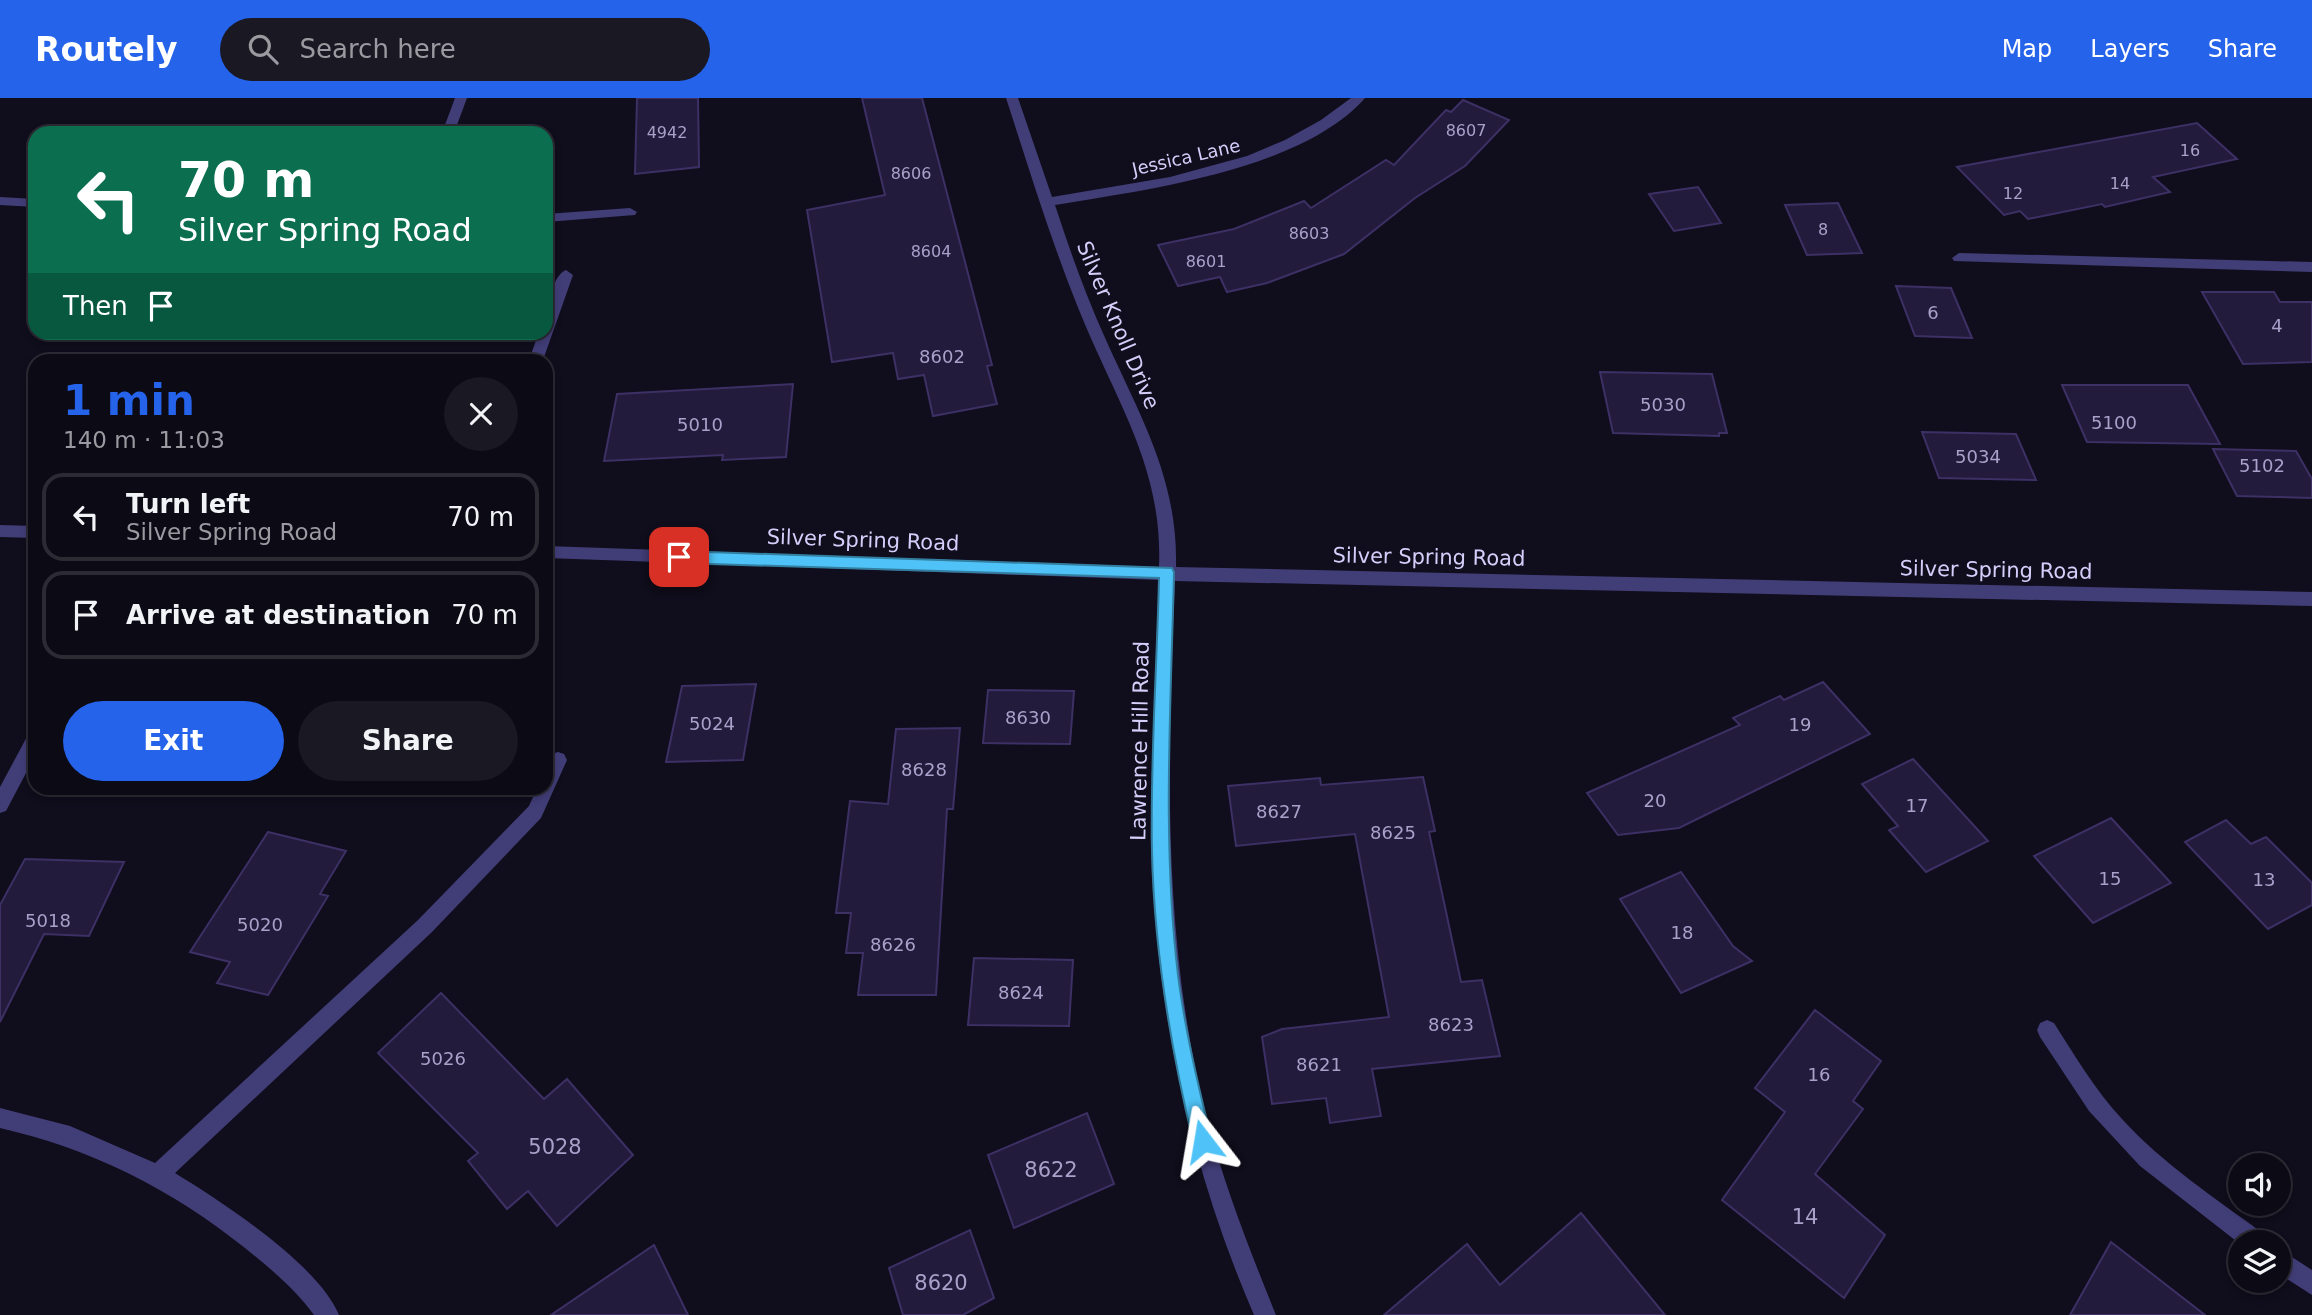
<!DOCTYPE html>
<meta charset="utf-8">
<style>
body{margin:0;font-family:"DejaVu Sans",sans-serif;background:#1a1822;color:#f1f3f6;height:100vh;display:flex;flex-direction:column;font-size:26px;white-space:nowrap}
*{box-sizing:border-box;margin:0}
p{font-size:23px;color:#9a9aa0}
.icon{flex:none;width:38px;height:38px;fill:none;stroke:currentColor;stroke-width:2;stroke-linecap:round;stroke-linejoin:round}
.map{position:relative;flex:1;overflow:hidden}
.drawer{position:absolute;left:28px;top:256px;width:525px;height:441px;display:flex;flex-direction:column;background:#0c0a15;border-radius:21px;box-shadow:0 4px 10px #0003,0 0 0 2px #2c2b34}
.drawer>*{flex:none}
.top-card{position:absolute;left:28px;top:28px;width:525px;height:214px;border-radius:21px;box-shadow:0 4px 10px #0003,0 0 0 2px #2c2b34;background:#0b6e4f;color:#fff;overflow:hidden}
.fabs{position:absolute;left:2228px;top:1055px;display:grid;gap:14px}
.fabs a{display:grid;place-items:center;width:63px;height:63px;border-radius:50%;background:#0c0a15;box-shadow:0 4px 10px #0003,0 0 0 2px #2c2b34;font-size:35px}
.pin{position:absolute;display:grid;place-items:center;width:60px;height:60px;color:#fff;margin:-30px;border-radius:14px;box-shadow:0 4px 10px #0006}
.me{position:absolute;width:77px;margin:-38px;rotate:346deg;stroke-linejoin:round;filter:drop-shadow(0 0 5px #0008)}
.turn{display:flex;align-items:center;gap:24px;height:147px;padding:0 35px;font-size:32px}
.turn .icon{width:91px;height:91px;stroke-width:2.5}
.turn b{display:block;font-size:49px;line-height:60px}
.then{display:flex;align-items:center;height:66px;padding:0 35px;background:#0003;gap:14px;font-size:26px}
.round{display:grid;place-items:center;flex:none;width:74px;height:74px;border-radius:37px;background:#1a1822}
.head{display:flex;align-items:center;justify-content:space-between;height:119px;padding:0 35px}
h1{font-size:42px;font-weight:600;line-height:52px;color:#2563eb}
.cta{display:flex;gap:14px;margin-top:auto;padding:14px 35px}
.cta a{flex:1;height:80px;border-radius:42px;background:#2563eb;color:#fff;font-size:28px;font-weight:600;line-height:80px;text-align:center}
.cta a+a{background:#1a1822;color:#f1f3f6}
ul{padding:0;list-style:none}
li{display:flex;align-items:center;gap:21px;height:88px;margin:0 14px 10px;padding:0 21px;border:4px solid #2c2b34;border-radius:21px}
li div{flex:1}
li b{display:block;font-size:26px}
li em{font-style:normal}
header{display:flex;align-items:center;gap:42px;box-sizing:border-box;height:98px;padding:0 35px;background:#2563eb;color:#fff}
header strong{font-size:33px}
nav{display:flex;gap:38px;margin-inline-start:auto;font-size:24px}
.search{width:490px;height:63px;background:#1a1822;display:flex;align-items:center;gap:18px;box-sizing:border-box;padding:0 24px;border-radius:38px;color:#9a9aa0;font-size:26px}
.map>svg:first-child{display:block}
.building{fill:#231b3b;stroke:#3c3065;stroke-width:2}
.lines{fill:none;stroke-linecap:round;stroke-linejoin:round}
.minor{fill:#413d77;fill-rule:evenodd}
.route{fill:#4fc3f7;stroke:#337fa1;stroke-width:2}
.labels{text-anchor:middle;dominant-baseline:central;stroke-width:7;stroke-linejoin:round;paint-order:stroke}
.far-number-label{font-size:16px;fill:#a8a1ca}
.far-street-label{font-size:18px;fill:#d4cefa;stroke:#100d1c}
.number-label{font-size:18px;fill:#a8a1ca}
.street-label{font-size:21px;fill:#d4cefa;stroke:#100d1c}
.near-number-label{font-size:21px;fill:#a8a1ca}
</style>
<header>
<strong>Routely</strong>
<div class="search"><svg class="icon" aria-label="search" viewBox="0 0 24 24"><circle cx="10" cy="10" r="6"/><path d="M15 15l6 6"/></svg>Search here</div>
<nav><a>Map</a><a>Layers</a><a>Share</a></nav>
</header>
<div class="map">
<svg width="2312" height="1217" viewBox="0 0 2312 1217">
<rect width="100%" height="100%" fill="#100d1c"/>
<g class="building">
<path d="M637,0h61l1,69 -64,7z"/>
<path d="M862,0h60l70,267 -5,1 10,38 -64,12 -9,-41 -26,4 -5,-26 -61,9 -25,-152 78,-15z"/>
<path d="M1463,2l46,20 -44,46 -50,32 -71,56 -77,29 -40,9 -7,-15 -42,9 -20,-41 76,-16 70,-28 7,7 75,-48 8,5 52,-55 5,2z"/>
<path d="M2197,25l40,36 -84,18 17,15 -65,15 -3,-3 -74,15 -8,-8 -16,4 -47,-48z"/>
<path d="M1698,89l23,36 -47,8 -25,-37z"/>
<path d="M1838,105l24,50 -55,2 -22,-50z"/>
<path d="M1896,188l55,2 21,50 -57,-2z"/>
<path d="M2202,194h72l6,10h32v60l-69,2z"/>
<path d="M1600,274l112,2 15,59h-8v3l-106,-3z"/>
<path d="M793,286l-7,73 -64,3 1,-5 -119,6 13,-67z"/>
<path d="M2062,287h126l32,59 -133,-2z"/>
<path d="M1922,334l94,2 20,46 -97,-2z"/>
<path d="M2213,351l83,2 16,28v19l-75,-2z"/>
<path d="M1823,584l47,52 -191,94 -61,7 -31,-42 153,-68 -7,-7 47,-22 4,4z"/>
<path d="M756,586l-13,76 -77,2 16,-76z"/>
<path d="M988,592l86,1 -4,53 -87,-1z"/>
<path d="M960,630l-7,81h-6l-11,186h-78l5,-42h-17l5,-40h-15l14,-112 38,3 8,-75z"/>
<path d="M1913,661l75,82 -62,31 -37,-42 9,-4 -36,-42z"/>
<path d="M1423,679l12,54 -6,1 32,150 21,-2 18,76 -128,13 9,47 -51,7 -4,-25 -54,6 -10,-67 20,-8 107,-12 -34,-183 -119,12 -8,-60 92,-8 1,7z"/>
<path d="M2111,720l60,65 -78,40 -59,-67z"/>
<path d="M2226,722l25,24 15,-7 46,46v22l-44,24 -83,-87z"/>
<path d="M268,734l78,19 -26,43 8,2 -60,99 -51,-12 13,-21 -40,-10z"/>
<path d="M25,761l99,3 -35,74 -45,-2 -44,88v-117z"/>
<path d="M1681,774l52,74 19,15 -71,32 -61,-94z"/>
<path d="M974,860l99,2 -4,66 -101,-1z"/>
<path d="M441,895l103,106 23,-20 66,76 -76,71 -29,-35 -21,18 -39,-48 10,-8 -100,-100z"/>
<path d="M1815,912l66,51 -28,40 10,8 -48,65 70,61 -41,63 -122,-98 63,-88 -30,-24z"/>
<path d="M1087,1015l27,71 -100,44 -26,-73z"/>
<path d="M1581,1115l84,102h-281l83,-71 33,41z"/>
<path d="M970,1132l24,68 -31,17h-60l-14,-47z"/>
<path d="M2111,1144l94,73h-135z"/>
<path d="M654,1147l34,70h-137z"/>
</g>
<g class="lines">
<g class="minor">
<path d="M455,0h12l-13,35h-12z"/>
<path d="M1006,0h12l34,99 118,-20 77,-21 38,-16 36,-20 30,-22h14c-63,72 -220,92 -310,107 15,46 31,91 51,135 35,78 72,139 70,227l1136,25v14l-1137,-25c-8,180 -13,363 32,539 18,67 43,131 69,195h-22c-64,-148 -97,-303 -103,-464 -1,-37 2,-75 3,-112 1,-53 2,-106 5,-159l-613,-22v-12l613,21c4,-101 -44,-167 -80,-257 -28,-69 -50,-141 -73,-212z"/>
<path d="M0,99l35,2v8l-35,-2z"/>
<path d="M630,110l7,4 -2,3 -89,7v-8z"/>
<path d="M1959,155l353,9v10l-358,-11 -2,-3z"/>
<path d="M566,172l7,5 -30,85h-14l10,-28h7c0,-15 4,-56 20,-62z"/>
<path d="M0,427l35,1v12l-35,-1z"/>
<path d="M35,632v26l-29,55 -6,2v-26l29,-54z"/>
<path d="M558,654l6,2 3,6 -26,58 -109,114 -257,241c47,29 143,91 164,142h-25c-19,-26 -44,-47 -69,-67 -74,-59 -153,-99 -245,-120v-20l70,18 85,37 263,-243 111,-114 8,-18h9v-21l6,-13z"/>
<path d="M2047,922l7,3c21,33 41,67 68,96 41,45 93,79 142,115l3,8 -27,2 -100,-78 -51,-55 -49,-74 -3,-7 3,-7z"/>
<path d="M2278,1150l34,22v25l-34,-22z"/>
</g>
</g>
<path class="route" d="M679,453l493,17 2,4c-3,134 -12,270 4,403 7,56 20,111 34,166l-2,7 -7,2 -7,-2 -3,-7c-23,-96 -39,-192 -41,-290 -2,-91 5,-182 7,-273l-480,-15 -7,-6z"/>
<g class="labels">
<g class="far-number-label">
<text x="1466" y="32">8607</text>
<text x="667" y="34">4942</text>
<text x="2190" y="52">16</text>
<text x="911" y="75">8606</text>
<text x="2120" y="85">14</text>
<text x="2013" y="95">12</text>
<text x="1823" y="131">8</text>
<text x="1309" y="135">8603</text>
<text x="931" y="153">8604</text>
<text x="1206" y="163">8601</text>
</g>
<g class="far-street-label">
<text transform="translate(1186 59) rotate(-13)">Jessica Lane</text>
</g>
<g class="number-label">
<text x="1933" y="214">6</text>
<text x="2277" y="227">4</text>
<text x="942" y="258">8602</text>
<text x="1663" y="306">5030</text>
<text x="2114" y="324">5100</text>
<text x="700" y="326">5010</text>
<text x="1978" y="358">5034</text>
<text x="2262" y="367">5102</text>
<text x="1028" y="619">8630</text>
<text x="712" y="625">5024</text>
<text x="1800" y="626">19</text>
<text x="924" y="671">8628</text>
<text x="1655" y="702">20</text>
<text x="1917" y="707">17</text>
<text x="1279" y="713">8627</text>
<text x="1393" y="734">8625</text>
<text x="2110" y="780">15</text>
<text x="2264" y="781">13</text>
<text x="48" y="822">5018</text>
<text x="260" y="826">5020</text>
<text x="1682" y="834">18</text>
<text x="893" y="846">8626</text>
<text x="1021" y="894">8624</text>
<text x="1451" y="926">8623</text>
<text x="443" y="960">5026</text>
<text x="1319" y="966">8621</text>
<text x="1819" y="976">16</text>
</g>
<g class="street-label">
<text transform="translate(1118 227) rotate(67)">Silver Knoll Drive</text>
<text transform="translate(863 442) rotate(2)">Silver Spring Road</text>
<text transform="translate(1429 459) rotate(1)">Silver Spring Road</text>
<text transform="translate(1996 472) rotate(1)">Silver Spring Road</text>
<text transform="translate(1140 643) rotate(-89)">Lawrence Hill Road</text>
</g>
<g class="near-number-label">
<text x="555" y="1049">5028</text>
<text x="1051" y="1072">8622</text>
<text x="1805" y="1119">14</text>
<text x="941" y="1185">8620</text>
</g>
</g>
</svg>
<div class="fabs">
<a><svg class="icon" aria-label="sound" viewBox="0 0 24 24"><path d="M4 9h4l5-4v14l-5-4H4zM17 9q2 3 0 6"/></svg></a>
<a><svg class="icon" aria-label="layers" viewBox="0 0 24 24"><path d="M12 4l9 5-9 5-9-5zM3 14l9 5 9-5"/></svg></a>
</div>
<div class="pin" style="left:679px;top:459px;background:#d93025"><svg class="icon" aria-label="arrive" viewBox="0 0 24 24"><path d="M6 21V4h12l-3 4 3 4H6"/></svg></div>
<svg class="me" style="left:1203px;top:1043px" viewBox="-20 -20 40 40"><path d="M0-17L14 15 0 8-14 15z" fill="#4fc3f7" stroke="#fff" stroke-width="4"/></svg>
<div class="top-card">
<div class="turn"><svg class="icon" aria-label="left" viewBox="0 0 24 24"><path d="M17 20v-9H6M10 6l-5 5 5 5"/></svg><div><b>70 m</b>Silver Spring Road</div></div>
<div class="then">Then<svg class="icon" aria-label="arrive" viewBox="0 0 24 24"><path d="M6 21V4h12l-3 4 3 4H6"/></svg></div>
</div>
<section class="drawer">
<div class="head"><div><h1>1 min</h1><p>140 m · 11:03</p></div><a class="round"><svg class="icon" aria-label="close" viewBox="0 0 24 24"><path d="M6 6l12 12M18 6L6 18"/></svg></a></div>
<ul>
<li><svg class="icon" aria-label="left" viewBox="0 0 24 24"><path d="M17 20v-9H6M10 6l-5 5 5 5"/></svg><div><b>Turn left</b><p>Silver Spring Road</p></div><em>70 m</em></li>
<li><svg class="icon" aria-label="arrive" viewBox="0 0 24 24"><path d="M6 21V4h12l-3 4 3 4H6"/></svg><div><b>Arrive at destination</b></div><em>70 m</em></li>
</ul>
<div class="cta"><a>Exit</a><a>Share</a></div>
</section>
</div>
